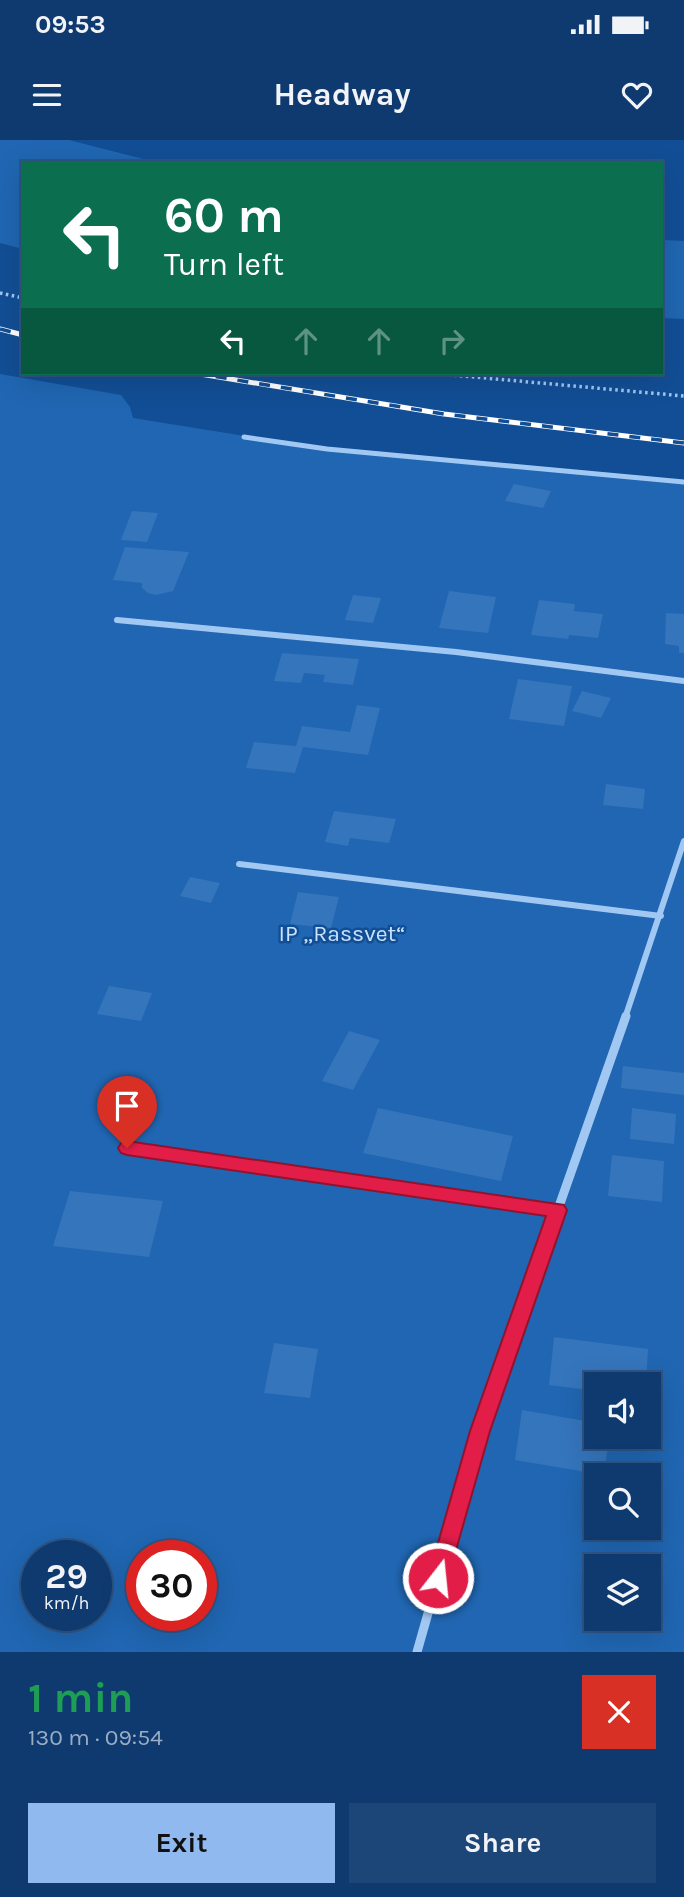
<!DOCTYPE html>
<meta charset="utf-8">
<style>
body{margin:0;font-family:Karla,sans-serif;background:#1c4578;color:#f1f3f6;height:100vh;display:flex;flex-direction:column;font-size:26px;white-space:nowrap}
*{box-sizing:border-box;margin:0}
p{font-size:23px;color:#9badc3}
.icon{flex:none;width:38px;height:38px;fill:none;stroke:currentColor;stroke-width:2;stroke-linecap:round;stroke-linejoin:round}
.map{position:relative;height:1512px;overflow:hidden}
.panel{display:flex;flex-direction:column;background:#0e3a70;flex:1}
.panel>*{flex:none}
.hud{position:absolute;left:21px;top:21px;width:642px;height:214px;border-radius:0px;box-shadow:0 7px 28px #0002,0 0 0 2px #2e5483;background:#0b6e4f;color:#fff;overflow:hidden}
.tools{position:absolute;left:584px;top:1232px;display:grid;gap:14px}
.tools a{display:grid;place-items:center;width:77px;height:77px;border-radius:0px;background:#0e3a70;box-shadow:0 7px 28px #0002,0 0 0 2px #2e5483;font-size:35px}
.speed{position:absolute;left:21px;top:1400px;display:flex;gap:14px;font-size:35px;font-weight:700;text-align:center}
.speed>*{display:grid;place-content:center;width:91px;height:91px;border-radius:50%;background:#0e3a70;box-shadow:0 7px 28px #0002,0 0 0 2px #2e5483;line-height:1}
.speed small{font-size:18px;font-weight:400}
.speed .limit{border:10px solid #d22;background:#fff;color:#111}
.pin{position:absolute;display:grid;place-items:center;width:60px;height:60px;color:#fff;margin:-72px -30px;border-radius:50% 50% 50% 0;rotate:-45deg;box-shadow:0 0 7px #0007}
.pin .icon{rotate:45deg}
.me{position:absolute;width:77px;margin:-38px;rotate:16deg;stroke-linejoin:round;filter:drop-shadow(0 0 5px #0008)}
.turn{display:flex;align-items:center;gap:24px;height:147px;padding:0 28px;font-size:32px}
.turn .icon{width:91px;height:91px;stroke-width:2.5}
.turn b{display:block;font-size:49px;line-height:60px}
.lanes{display:flex;align-items:center;height:66px;padding:0 28px;background:#0003;justify-content:center;gap:35px;direction:ltr}
.lanes .off{opacity:.35}
.round{display:grid;place-items:center;flex:none;width:74px;height:74px;border-radius:0px;background:#1c4578}
.overview{display:flex;align-items:center;justify-content:space-between;height:119px;padding:0 28px}
h1{font-size:42px;font-weight:700;line-height:52px;color:#1e9e55}
.button{display:flex;gap:14px;margin-top:auto;padding:14px 28px}
.button a{flex:1;height:80px;border-radius:0px;background:#90b9f0;color:#111;font-size:28px;font-weight:700;line-height:80px;text-align:center}
.button a+a{background:#1c4578;color:#f1f3f6}
.status{display:flex;justify-content:space-between;align-items:center;height:49px;padding:0 35px;background:#0e3a70;direction:ltr}
.status svg{height:19px;fill:currentColor}
header{display:flex;justify-content:space-between;align-items:center;height:91px;padding:0 28px;background:#0e3a70;font-size:32px;font-weight:700}
.map>svg:first-child{display:block}
.green{fill:#2066b2;fill-rule:evenodd}
.building{fill:#3575bc}
.lines{fill:none;stroke-linecap:round;stroke-linejoin:round}
.path{stroke:#a1c8f3;stroke-width:3.5;stroke-dasharray:2.5 3.5;stroke-linecap:butt}
.street-far2{stroke:#a1c8f3;stroke-width:5}
.street-far1{stroke:#a1c8f3;stroke-width:6}
.street{stroke:#a1c8f3;stroke-width:9}
.rail-casing{stroke:#fff;stroke-width:5}
.rail{stroke:#124e95;stroke-width:3.5;stroke-dasharray:11;stroke-linecap:butt}
.route{fill:#e11d48;stroke:#92132f;stroke-width:2}
.labels{text-anchor:middle;dominant-baseline:central;stroke-width:5;stroke-linejoin:round;paint-order:stroke}
.park-label{font-size:23px;fill:#c8e2fd;stroke:#124e95}
</style>
<div class="status"><b>09:53</b><svg viewBox="0 0 49 12"><path d="M0 12V9h3v3zM5 12V6h3v6zM10 12V3h3v9zM15 12V0h3v12zM26 1h20v11H26zM47 4h2v5h-2z"/></svg></div>
<header><svg class="icon" aria-label="menu" viewBox="0 0 24 24"><path d="M4 6h16M4 12h16M4 18h16"/></svg>Headway<svg class="icon" aria-label="heart" viewBox="0 0 24 24"><path d="M12 20l-8-8c-3-5 5-10 8-4 3-6 11-1 8 4z"/></svg></header>
<div class="map">
<svg width="684" height="1512" viewBox="0 0 684 1512">
<rect width="100%" height="100%" fill="#124e95"/>
<g class="green">
<path d="M0,0h69l90,23h-136v86l-23,-6z"/>
<path d="M662,100l22,1v78l-22,-1z"/>
<path d="M0,234l121,21 9,12 3,11 194,31 357,33v1170h-684zM597,1244h52v53h-52zM597,1335h52v53h-52zM37,1416h59v59h-59zM142,1416h59v59h-59zM597,1426h52v53h-52z"/>
</g>
<g class="building">
<path d="M514,344l37,7 -8,17 -38,-7z"/>
<path d="M132,371l26,2 -11,29 -26,-2z"/>
<path d="M125,407l64,5 -16,39 -17,4 -8,-2 -6,-5v-5l-29,-3z"/>
<path d="M449,451l47,6 -8,36 -49,-5z"/>
<path d="M353,455l28,3 -8,25 -28,-3z"/>
<path d="M539,460l36,4 -1,7 29,3 -5,24 -29,-3 -1,4 -37,-4z"/>
<path d="M666,473l18,1v39h-5v-7l-14,-2z"/>
<path d="M282,513l77,6 -6,26 -30,-3 2,-7 -21,-2 -3,10 -27,-2z"/>
<path d="M518,539l54,7 -8,40 -55,-7z"/>
<path d="M582,551l29,7 -10,20 -29,-7z"/>
<path d="M357,565l23,3 -12,47 -65,-8 -8,26 -49,-5 8,-26 42,4 6,-20 48,6z"/>
<path d="M606,644l39,5 -2,20 -40,-4z"/>
<path d="M334,671l62,8 -7,24 -39,-5 -2,8 -23,-4z"/>
<path d="M190,737l30,6 -9,20 -31,-7z"/>
<path d="M298,752l41,5 -8,31 -41,-4z"/>
<path d="M109,846l43,7 -11,28 -44,-7z"/>
<path d="M349,891l31,9 -27,50 -31,-9z"/>
<path d="M623,926l61,7v22l-63,-7z"/>
<path d="M378,968l135,28 -12,45 -138,-28z"/>
<path d="M632,968l44,6 -2,30 -44,-5z"/>
<path d="M612,1015l52,6 -2,41 -54,-6z"/>
<path d="M70,1051l93,10 -14,56 -96,-11z"/>
<path d="M554,1197l94,12 -2,35h-49v7l-48,-6z"/>
<path d="M274,1203l44,6 -8,49 -46,-5z"/>
<path d="M522,1270l75,13v14h12l-5,38 -89,-15z"/>
</g>
<g class="lines">
<g class="path">
<path d="M0,153l23,5"/>
<path d="M430,233l254,23"/>
</g>
<path class="street-far2" d="M244,297l83,12 357,33"/>
<g class="street-far1">
<path d="M117,480l339,32 228,29"/>
<path d="M239,724l422,52"/>
<path d="M625,878l59,-177"/>
</g>
<g class="street">
<path d="M127,1008l431,62"/>
<path d="M417,1512l63,-221 146,-415"/>
</g>
<g class="rail-casing">
<g id="rail">
<path d="M0,189l23,6"/>
<path d="M194,233l250,41 240,29"/>
</g>
</g>
<use href="#rail" class="rail"/>
</g>
<path class="route" d="M127,1001l437,64 3,5 -77,221 -44,154 -8,3 -7,-3 -3,-7 42,-147 76,-215 -419,-61 -6,-2 -3,-5 3,-5z"/>
<g class="labels">
<g class="park-label">
<text x="342" y="793">IP „Rassvet“</text>
</g>
</g>
</svg>
<div class="tools">
<a><svg class="icon" aria-label="sound" viewBox="0 0 24 24"><path d="M4 9h4l5-4v14l-5-4H4zM17 9q2 3 0 6"/></svg></a>
<a><svg class="icon" aria-label="search" viewBox="0 0 24 24"><circle cx="10" cy="10" r="6"/><path d="M15 15l6 6"/></svg></a>
<a><svg class="icon" aria-label="layers" viewBox="0 0 24 24"><path d="M12 4l9 5-9 5-9-5zM3 14l9 5 9-5"/></svg></a>
</div>
<div class="speed"><div>29<small>km/h</small></div><div class="limit">30</div></div>
<div class="pin" style="left:127px;top:1008px;background:#d93025"><svg class="icon" aria-label="arrive" viewBox="0 0 24 24"><path d="M6 21V4h12l-3 4 3 4H6"/></svg></div>
<svg class="me" style="left:438px;top:1438px" viewBox="-20 -20 40 40"><circle r="17" fill="#e11d48" stroke="#fff" stroke-width="3"/><path d="M0-11L8 9 0 5-8 9z" fill="#fff"/></svg>
<div class="hud">
<div class="turn"><svg class="icon" aria-label="left" viewBox="0 0 24 24"><path d="M17 20v-9H6M10 6l-5 5 5 5"/></svg><div><b>60 m</b>Turn left</div></div>
<div class="lanes"><svg class="icon" aria-label="left" viewBox="0 0 24 24"><path d="M17 20v-9H6M10 6l-5 5 5 5"/></svg><svg class="icon off" aria-label="ahead" viewBox="0 0 24 24"><path d="M12 20V5M6 11l6-6 6 6"/></svg><svg class="icon off" aria-label="ahead" viewBox="0 0 24 24"><path d="M12 20V5M6 11l6-6 6 6"/></svg><svg class="icon off" aria-label="right" viewBox="0 0 24 24"><path d="M7 20v-9h11M14 6l5 5-5 5"/></svg></div>
</div>
</div>
<section class="panel">
<div class="overview"><div><h1>1 min</h1><p>130 m · 09:54</p></div><a class="round" style="background:#d93025;color:#fff"><svg class="icon" aria-label="close" viewBox="0 0 24 24"><path d="M6 6l12 12M18 6L6 18"/></svg></a></div>
<div class="button"><a>Exit</a><a>Share</a></div>
</section>
